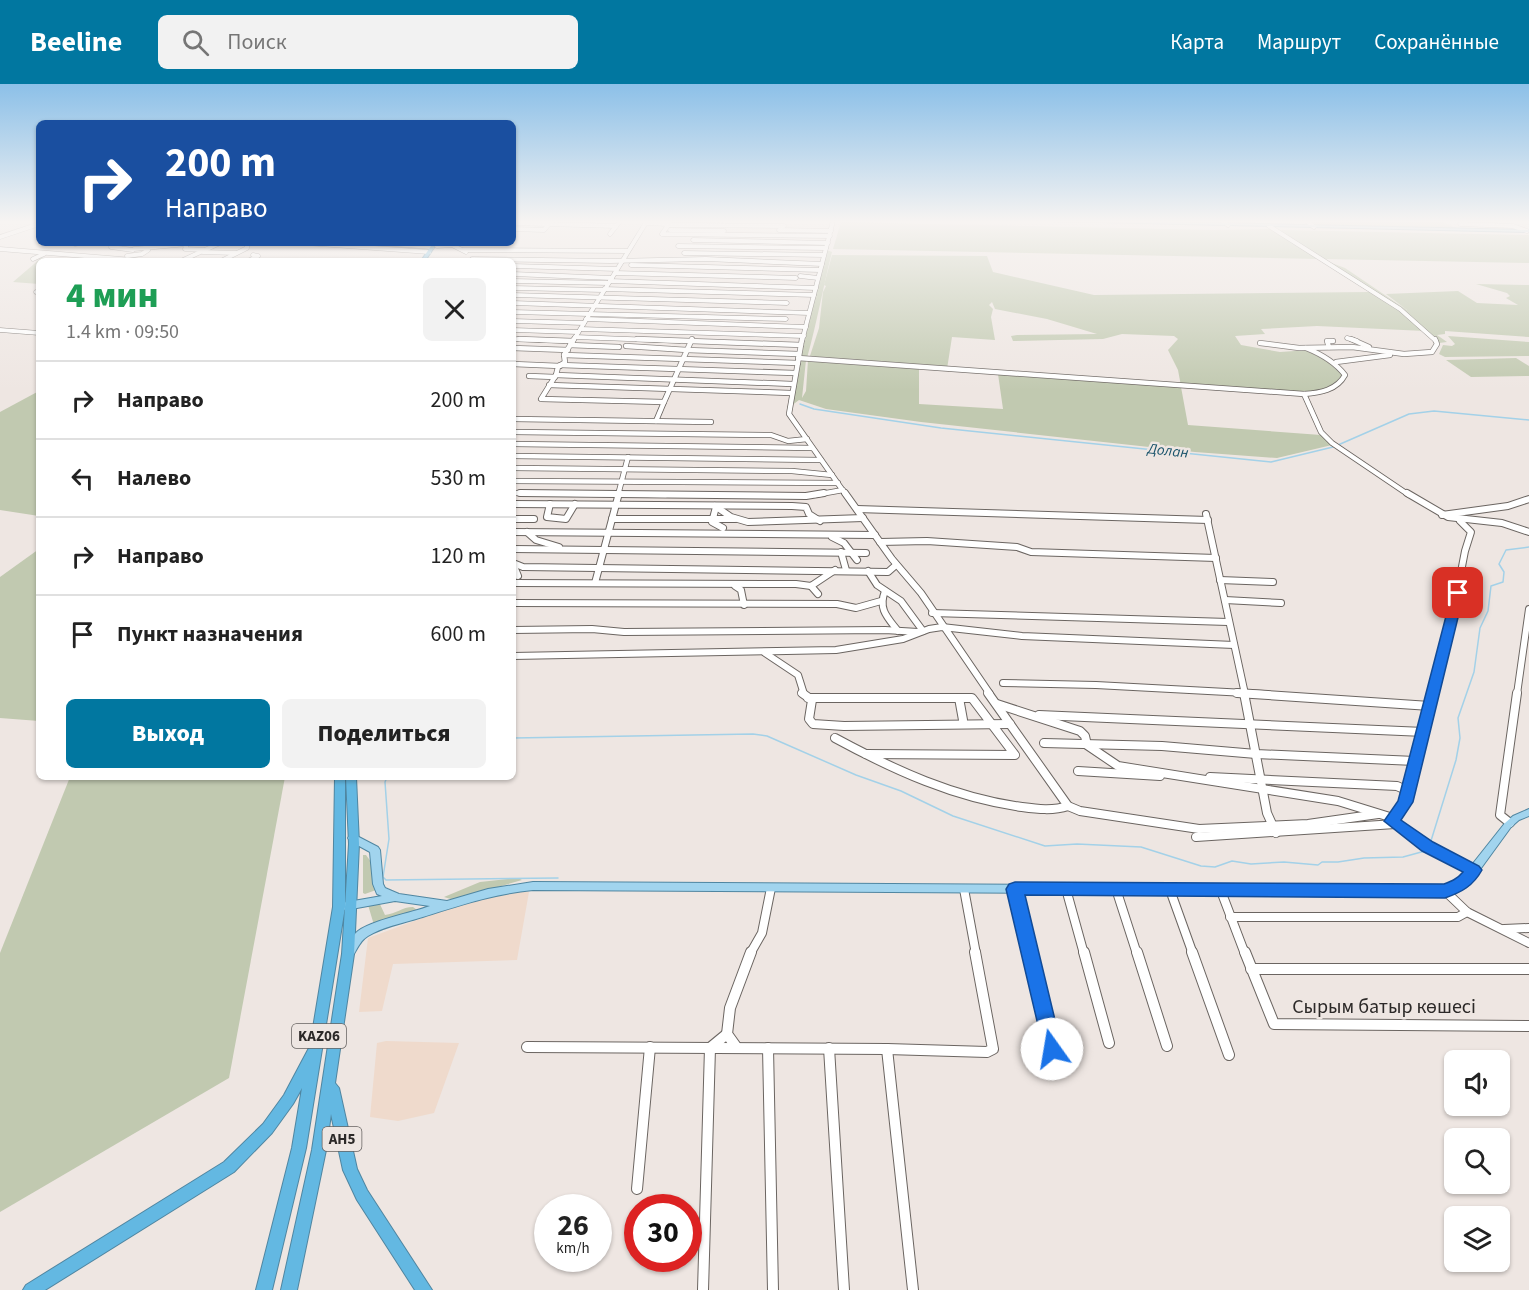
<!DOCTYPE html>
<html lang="ru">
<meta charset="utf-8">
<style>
body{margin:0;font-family:"Source Sans 3",sans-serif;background:#f2f2f2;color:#222;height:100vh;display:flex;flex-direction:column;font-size:22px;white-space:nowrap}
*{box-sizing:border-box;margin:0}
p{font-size:20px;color:#767676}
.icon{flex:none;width:33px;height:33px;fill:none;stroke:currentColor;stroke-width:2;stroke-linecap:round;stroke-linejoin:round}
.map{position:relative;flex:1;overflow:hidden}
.drawer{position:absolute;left:36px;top:174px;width:480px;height:522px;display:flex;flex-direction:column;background:#fff;border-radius:9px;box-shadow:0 2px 4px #0004}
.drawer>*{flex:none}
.hud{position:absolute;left:36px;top:36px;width:480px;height:126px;border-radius:9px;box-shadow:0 2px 4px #0004;background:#1a4fa0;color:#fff;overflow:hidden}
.fabs{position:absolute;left:1444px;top:966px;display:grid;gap:12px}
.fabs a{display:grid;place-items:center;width:66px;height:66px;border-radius:9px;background:#fff;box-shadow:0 2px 4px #0004;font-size:30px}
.speed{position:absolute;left:534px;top:1110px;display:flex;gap:12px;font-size:30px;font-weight:700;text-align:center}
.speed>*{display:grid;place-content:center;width:78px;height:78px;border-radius:50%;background:#fff;box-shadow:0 2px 4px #0004;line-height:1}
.speed small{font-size:15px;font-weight:400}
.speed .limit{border:9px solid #d22;background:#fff;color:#111}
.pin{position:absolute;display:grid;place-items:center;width:51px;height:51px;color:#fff;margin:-26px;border-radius:12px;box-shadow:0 3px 9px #0006}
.me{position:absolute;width:66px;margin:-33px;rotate:347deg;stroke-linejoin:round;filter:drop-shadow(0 0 4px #0008)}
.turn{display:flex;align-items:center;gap:21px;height:126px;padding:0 30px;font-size:27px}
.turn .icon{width:78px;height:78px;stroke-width:2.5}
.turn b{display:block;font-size:42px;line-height:51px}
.round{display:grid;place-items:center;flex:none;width:63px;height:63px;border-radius:9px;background:#f2f2f2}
.headline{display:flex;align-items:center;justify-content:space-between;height:102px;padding:0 30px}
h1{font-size:36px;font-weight:800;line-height:45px;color:#1e9e55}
.primary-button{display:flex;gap:12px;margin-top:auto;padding:12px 30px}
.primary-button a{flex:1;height:69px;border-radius:9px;background:#0177a0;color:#fff;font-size:24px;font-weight:800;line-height:69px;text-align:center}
.primary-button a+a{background:#f2f2f2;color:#222}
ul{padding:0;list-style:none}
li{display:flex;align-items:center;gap:18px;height:78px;padding:0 30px;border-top:2px solid #e0e0e0}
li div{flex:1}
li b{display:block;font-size:22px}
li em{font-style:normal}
header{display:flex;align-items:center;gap:36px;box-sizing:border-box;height:84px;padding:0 30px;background:#0177a0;color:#fff}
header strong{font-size:28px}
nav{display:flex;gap:33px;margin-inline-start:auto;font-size:21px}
.search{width:420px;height:54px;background:#f2f2f2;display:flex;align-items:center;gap:15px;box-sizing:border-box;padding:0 21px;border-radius:9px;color:#767676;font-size:22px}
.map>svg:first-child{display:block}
.industrial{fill:#efdacc}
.green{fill:#c1c9b0}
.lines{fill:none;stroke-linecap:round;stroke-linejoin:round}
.stream{stroke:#a3d1e8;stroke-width:1.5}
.minor-far4-casing{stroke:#6b6561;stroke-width:5}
.minor-far3-casing{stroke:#6b6561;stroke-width:6}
.minor-far2-casing{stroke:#6b6561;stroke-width:8}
.minor-far1-casing{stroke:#6b6561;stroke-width:10}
.minor-casing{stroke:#6b6561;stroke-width:12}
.major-casing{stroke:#5086a1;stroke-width:2}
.highway-casing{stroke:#5086a1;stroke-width:2}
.minor-far4{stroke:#fff;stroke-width:4}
.minor-far3{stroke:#fff;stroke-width:4.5}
.minor-far2{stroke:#fff;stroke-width:6}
.minor-far1{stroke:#fff;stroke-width:8}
.minor{stroke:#fff;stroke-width:10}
.major{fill:#a1d4ee;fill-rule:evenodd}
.highway{fill:#63b8e2;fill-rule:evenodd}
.route{fill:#1a73e8;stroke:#114b97;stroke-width:1.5}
.labels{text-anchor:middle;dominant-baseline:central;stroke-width:5;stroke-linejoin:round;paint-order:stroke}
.far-water-label{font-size:15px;font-style:italic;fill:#19536b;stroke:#eee6e2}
.shield{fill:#eee6e2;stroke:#666260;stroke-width:1.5}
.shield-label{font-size:15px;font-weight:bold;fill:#2c2928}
.near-street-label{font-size:20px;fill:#2c2928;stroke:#eee6e2}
</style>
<header>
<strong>Beeline</strong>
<div class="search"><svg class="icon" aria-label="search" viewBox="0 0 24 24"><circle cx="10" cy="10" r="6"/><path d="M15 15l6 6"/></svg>Поиск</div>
<nav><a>Карта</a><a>Маршрут</a><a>Сохранённые</a></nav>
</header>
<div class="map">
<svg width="1529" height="1206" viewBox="0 0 1529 1206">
<rect width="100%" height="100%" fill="#eee6e2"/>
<g class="industrial">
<path d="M509,808h20l-12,68 -124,4 -11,47 -23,1 9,-74 87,-32z"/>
<path d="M386,957l73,2 -25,70 -36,8 -28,-4 7,-74z"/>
</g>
<g class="green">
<path d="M1311,137h129l18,8 -141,-3z"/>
<path d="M841,138l372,8 61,-1 45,30 -486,-10z"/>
<path d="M1282,146l247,5v28l-205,-4 -44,-28z"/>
<path d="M827,166l5,2c-9,35 -15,71 -25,106h-7z"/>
<path d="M832,171l155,1 6,16 101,23 275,-3 25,14 31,25 -108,-5 -56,3 4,5 -30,2 6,9 39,7 29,-2 17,9 17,14 1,5 -15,11 -25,4 -123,-7 -3,-16 -10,-20 10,-11 -4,-3 -52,-2 -19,5 -90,2 -2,-5 6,-1 80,-1 -50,-15 -52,-10 -3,-7 -3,3 4,4 -2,8 4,23 -43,-3 -5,32 -138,-10 10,-31 4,-36 3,-6 -2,-1z"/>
<path d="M41,174l35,3h-37v23l-26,-2z"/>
<path d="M1329,178l16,6 62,42 -21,-16 72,-3 19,12 41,2 -12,-7 4,-2 -3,-3 -31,-9 53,1v52l-84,-6v3l-8,1 10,7 -8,1 -31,-27z"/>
<path d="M1448,252l81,6v14l-84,1 -6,-3 4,-9 9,1 3,-2z"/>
<path d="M1516,274l13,8v10l-58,1 -25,-17z"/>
<path d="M799,276h7l-4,38 4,-7 2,-31 111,8v36l84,5 -5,-35 183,13 7,38 133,10 11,10 -55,13 -82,-6 -274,-30 -95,-13 -27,-9 -12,9z"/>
<path d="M39,307v125l-39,-6v-98z"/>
<path d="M39,465v172l-39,-3v-141z"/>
<path d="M70,693h215l-56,301 -229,134v-259z"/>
<path d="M363,771h3l8,11 2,24 -11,4 -2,-1z"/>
<path d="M518,794l4,2 -68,20 -10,-3 36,-15z"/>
<path d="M378,816l7,15c11,-1 17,-8 28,-8l4,3 -5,4 -38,11 -6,-20z"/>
</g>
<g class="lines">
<g class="stream">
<path d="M800,320l14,5 127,19 330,34 62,-15"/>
<path d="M1338,361l71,-31 25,-3 95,9"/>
<path d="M513,654l240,-4 14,2 89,39 45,16 52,25 92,30 32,-2 64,3 60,19 14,1 17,-6 19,3 33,-2 34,3 4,-3h16l26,-4 39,-1 22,-6"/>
<path d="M387,693l-2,5 4,57 -6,38 3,3 172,-2"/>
<path d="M1430,760l26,-84 4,-22 -2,-20 16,-46 6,-44 8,-17 3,-25 12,-4 1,-10 -5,-8 7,-14 23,-3"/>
</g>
<g class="minor-far4-casing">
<g id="minor-far4">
<path d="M671,137l-9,13 168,2"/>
<path d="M1223,137l5,4"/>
<path d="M1307,137l7,6"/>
<path d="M513,139l103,3"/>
<path d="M646,139l22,1"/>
<path d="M1460,140l53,2 14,5"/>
<path d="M666,141l118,1"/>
<path d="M1269,142l131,83 36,32"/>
<path d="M513,145l31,1 5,-6"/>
<path d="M670,146l54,1"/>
<path d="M779,146l52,1"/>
<path d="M610,150l10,-13"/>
<path d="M0,153l39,-13"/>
<path d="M693,156l135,3"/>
<path d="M306,159l123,9"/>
<path d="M379,159l53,4"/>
<path d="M75,160l5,-1"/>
<path d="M437,162l15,-1 14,7"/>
<path d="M678,162l148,2"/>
<path d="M111,163l22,3"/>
<path d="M0,165l145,12"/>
<path d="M134,165l53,-5 -2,5 20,1"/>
<path d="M463,166l165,1"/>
<path d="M203,168l33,1"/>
<path d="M684,169l140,2"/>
<path d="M127,172l15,-2 6,-4"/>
<path d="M33,175l11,-5"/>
<path d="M472,175l138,2 96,-2 116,5"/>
<path d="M181,177l39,-18"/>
<path d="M221,177l26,-13v-3l4,-2"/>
<path d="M248,177l10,-5 -5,-1"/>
<path d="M631,181l189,5"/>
<path d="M513,182l104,3"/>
<path d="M615,189l181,5"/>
<path d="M513,190l99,4"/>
<path d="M800,192l18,2"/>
<path d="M513,197l95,2"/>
<path d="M610,197l206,7"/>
<path d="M513,204l90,2"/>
<path d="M604,205l210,6"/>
<path d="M36,208h3"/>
<path d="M513,211l274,8"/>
<path d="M513,219l296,10"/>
<path d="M513,228l76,2"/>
<path d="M589,230l197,5"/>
<path d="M586,235l220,8"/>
<path d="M513,237l71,2"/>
<path d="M581,245l223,7"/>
<path d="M0,246l39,3"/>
<path d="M513,246l65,2"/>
<path d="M575,253l105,4"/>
<path d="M1347,254l10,3"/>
<path d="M513,255l51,2"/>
<path d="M573,257l74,-120"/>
<path d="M802,257l31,-120"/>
</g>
</g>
<g class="minor-far3-casing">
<g id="minor-far3">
<path d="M519,255l54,2"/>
<path d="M574,255l-10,16 1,7 -7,5 -2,8 -15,24 123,3 -8,19"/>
<path d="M637,255l164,6"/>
<path d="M802,255l-13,75 57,81"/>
<path d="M1351,255l18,8"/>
<path d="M1260,259l39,5 53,-1 52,7 28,-2 5,-8 -2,-5"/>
<path d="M570,261l49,2"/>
<path d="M626,262l61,4"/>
<path d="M1329,263l-2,-6h6"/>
<path d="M513,264l55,2"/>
<path d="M687,266l111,4"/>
<path d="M564,271l234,8"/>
<path d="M798,274l506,36c16,-1 33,-4 41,-19 -10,-13 -24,-21 -39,-27"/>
<path d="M513,280l47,2"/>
<path d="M1335,280l1,-2 54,-7"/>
<path d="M560,281l235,8"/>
<path d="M556,291l236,9"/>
<path d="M529,292l26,1"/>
<path d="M549,301l242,8"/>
<path d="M1304,310l17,38 11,11 77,52"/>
<path d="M664,318l28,-63"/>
<path d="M513,335l198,3"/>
<path d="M513,348l258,3 17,6 19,-2"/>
<path d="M513,360l299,4"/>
<path d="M513,372l308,4"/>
<path d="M513,384l279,3 40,4"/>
<path d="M513,397l325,2"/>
<path d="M513,409l153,2"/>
<path d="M618,411l10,-38"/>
<path d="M815,411l28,-5"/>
</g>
</g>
<g class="minor-far2-casing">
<g id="minor-far2">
<path d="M520,409l286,3 18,-3"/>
<path d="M845,409l47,66 29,34 69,101"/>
<path d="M1407,409l41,24 54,6 27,9"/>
<path d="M513,420l279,2 14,1 3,7 11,7"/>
<path d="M550,420l-3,13 19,2 9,-15"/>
<path d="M715,422l16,11 17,5 115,-4"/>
<path d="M716,423l-4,15 11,6"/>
<path d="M857,425l351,11"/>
<path d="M1206,430l39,180"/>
<path d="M1442,431l66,-9 21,-7"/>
<path d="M513,435h21"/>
<path d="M612,435h123"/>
<path d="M513,448l362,3"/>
<path d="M527,448l9,8 23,7"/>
<path d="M832,453l12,6 13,17"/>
<path d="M880,458l47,-1 90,6 14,5 185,6"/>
<path d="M513,465l353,4"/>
<path d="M841,468l5,18"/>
<path d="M513,479l10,4 365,5 8,-7"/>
<path d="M513,480l5,12"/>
<path d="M868,487l9,14 24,16 22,30"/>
<path d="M1220,496l53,2"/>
<path d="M513,499l283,1 15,2 24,-16"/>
<path d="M595,499l24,-90"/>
<path d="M735,502l6,4 3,15"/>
<path d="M811,502l7,8"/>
<path d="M885,507c-7,18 2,26 13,40"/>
<path d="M1225,516l56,3"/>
<path d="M513,519l324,1 19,4 25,-7"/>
<path d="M932,529l296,9"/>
<path d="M513,546l79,-1 32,3 261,-2 33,2"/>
<path d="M765,569l33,22 6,19"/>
<path d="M513,572l323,-6 67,-11 26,-10 13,-2 80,9 212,9"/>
<path d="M1003,599l93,2 168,9"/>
<path d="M1433,610l21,-86 11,-57 6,-19 -11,-11"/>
<path d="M1517,610l12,-85"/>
</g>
</g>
<g class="minor-far1-casing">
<g id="minor-far1">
<path d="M802,609l10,7 -3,19 4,5 31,2 166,-2"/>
<path d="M988,609l80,113 12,5 119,18 109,-5 70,-10"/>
<path d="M1237,609l193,13"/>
<path d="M1244,609l23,120 9,20"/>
<path d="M1433,609l-27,109 -14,19 36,26 46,23"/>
<path d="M808,614h164l43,57 -149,-1"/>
<path d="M959,614l4,22"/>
<path d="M997,620l83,27 5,5 2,9 31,21 220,35 55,17"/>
<path d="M1039,631l385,17"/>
<path d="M835,654c59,32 120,60 187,69 15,2 31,4 46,-1"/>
<path d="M1044,659l118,3 94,8 159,7"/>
<path d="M1078,687l82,5"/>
<path d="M1210,693l187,9 11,5"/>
<path d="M1510,739l-10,-8 17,-122"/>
<path d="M1196,753l199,-13"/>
<path d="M964,805l12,65"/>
<path d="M1015,805l15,65"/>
<path d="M1066,805l18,65"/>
<path d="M1116,805l21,65"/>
<path d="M1170,806l23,64"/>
<path d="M1221,807l24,63"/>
<path d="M1445,807l22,21 62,31"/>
<path d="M1230,833h228l9,-5"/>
<path d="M1504,845l25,-1"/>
<path d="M750,870l12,-21 9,-45"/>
</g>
</g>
<g class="minor-casing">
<g id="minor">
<path d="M1030,868l22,97"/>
<path d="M1084,868l25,91"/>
<path d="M1137,868l30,94"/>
<path d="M1192,868l37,103"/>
<path d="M1245,868l29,72 255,2"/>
<path d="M1251,885h278"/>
<path d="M527,963l360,2 100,3 6,-3 -18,-97"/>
<path d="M737,964l-10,-14 3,-26 21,-56"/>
<path d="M768,964l5,242"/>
<path d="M829,964l15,242"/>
<path d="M887,965l26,241"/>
<path d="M637,1105l13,-142"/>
<path d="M703,1206l7,-242 17,-14"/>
</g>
</g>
<g class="major-casing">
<g id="major">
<path d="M1130,137l399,9v2l-479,-11z"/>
<path d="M1529,725v7l-10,4 -8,7 -40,55 -5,5 -21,8 -912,-5c-41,4 -78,17 -117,29 -16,5 -34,8 -48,17 -7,4 -10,11 -14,18l-4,1 -4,-1 -1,-3c3,-7 7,-15 13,-20 15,-11 53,-18 72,-25l-35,-5 -49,9 -4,-1 -1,-3 1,-3 40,-7 -5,-2 -4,-10 -3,-32 -20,-11 -2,-3 2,-3 3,-1 25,13 2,3 3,34 2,4 14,6 48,7 41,-12 45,-7 911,5 14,-6 5,-5 42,-53 8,-7z"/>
</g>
</g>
<g class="highway-casing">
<g id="highway">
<path d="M433,159h4l-12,18h-4z"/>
<path d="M335,693h10v130l-39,241 -34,142h-16l36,-142 10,-60 -9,16 -21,29 -38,39 -189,118h-22l3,-5 198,-123 39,-38 21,-29 26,-49 23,-139z"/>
<path d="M346,693h10l3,67 -5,110 -19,129 4,5 18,81 10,21 65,100h-17l-58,-90 -14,-30 -12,-56 -5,36 -29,140h-16l31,-140 30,-196 7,-110z"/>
</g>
</g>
<use href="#minor-far4" class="minor-far4"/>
<use href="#minor-far3" class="minor-far3"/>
<use href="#minor-far2" class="minor-far2"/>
<use href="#minor-far1" class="minor-far1"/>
<use href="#minor" class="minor"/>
<use href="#major" class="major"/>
<use href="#highway" class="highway"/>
</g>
<linearGradient id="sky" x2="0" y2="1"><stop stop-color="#8cc0e8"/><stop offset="0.45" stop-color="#f7f4f2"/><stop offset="1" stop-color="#f7f4f2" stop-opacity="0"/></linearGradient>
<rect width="1529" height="306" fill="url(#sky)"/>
<path class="route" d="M1458,505l6,4 -51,209 -12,18 32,22 46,24 3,4c-9,16 -20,22 -37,28l-420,-3 37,154 -3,6 -7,2 -7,-2 -39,-166 3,-5 6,-2 429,2c8,-3 13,-5 19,-12l-41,-21 -38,-30 14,-20 54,-208z"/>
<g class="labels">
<g class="far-water-label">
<text transform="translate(1168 367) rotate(6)">Долан</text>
</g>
<g class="shield">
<rect x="292" y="940" width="54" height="24" rx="4.5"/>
<rect x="322.5" y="1043" width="39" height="24" rx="4.5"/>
</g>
<g class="shield-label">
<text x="319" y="952">KАZ06</text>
<text x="342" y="1055">AH5</text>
</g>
<g class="near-street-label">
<text x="1384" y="923">Сырым батыр көшесі</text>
</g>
</g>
</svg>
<div class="fabs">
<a><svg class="icon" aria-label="sound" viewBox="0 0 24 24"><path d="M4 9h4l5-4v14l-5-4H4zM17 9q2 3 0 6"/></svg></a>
<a><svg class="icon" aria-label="search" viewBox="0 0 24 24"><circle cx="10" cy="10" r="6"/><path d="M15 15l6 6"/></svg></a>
<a><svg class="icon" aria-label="layers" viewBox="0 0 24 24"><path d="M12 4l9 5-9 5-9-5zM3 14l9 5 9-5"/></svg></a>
</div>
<div class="speed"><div>26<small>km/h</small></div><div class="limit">30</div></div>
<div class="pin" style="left:1458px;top:509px;background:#d93025"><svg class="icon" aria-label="arrive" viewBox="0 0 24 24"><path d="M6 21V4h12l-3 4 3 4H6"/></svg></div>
<svg class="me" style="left:1052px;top:965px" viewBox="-20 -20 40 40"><circle r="19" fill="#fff"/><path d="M0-13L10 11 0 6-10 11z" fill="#1a73e8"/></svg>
<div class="hud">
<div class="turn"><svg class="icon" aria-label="right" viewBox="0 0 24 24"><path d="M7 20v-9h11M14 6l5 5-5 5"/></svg><div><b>200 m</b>Направо</div></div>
</div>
<section class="drawer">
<div class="headline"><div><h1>4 мин</h1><p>1.4 km · 09:50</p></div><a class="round"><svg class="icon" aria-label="close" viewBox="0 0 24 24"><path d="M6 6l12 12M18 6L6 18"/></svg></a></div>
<ul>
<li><svg class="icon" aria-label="right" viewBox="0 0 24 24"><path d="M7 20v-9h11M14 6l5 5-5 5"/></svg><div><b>Направо</b></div><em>200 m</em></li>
<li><svg class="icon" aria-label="left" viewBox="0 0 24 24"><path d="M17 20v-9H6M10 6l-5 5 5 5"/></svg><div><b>Налево</b></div><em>530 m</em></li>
<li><svg class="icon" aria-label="right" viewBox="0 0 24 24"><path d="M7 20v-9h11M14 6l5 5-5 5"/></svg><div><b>Направо</b></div><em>120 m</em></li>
<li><svg class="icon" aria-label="arrive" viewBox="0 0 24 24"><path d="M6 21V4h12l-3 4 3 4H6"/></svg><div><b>Пункт назначения</b></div><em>600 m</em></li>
</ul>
<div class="primary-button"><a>Выход</a><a>Поделиться</a></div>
</section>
</div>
